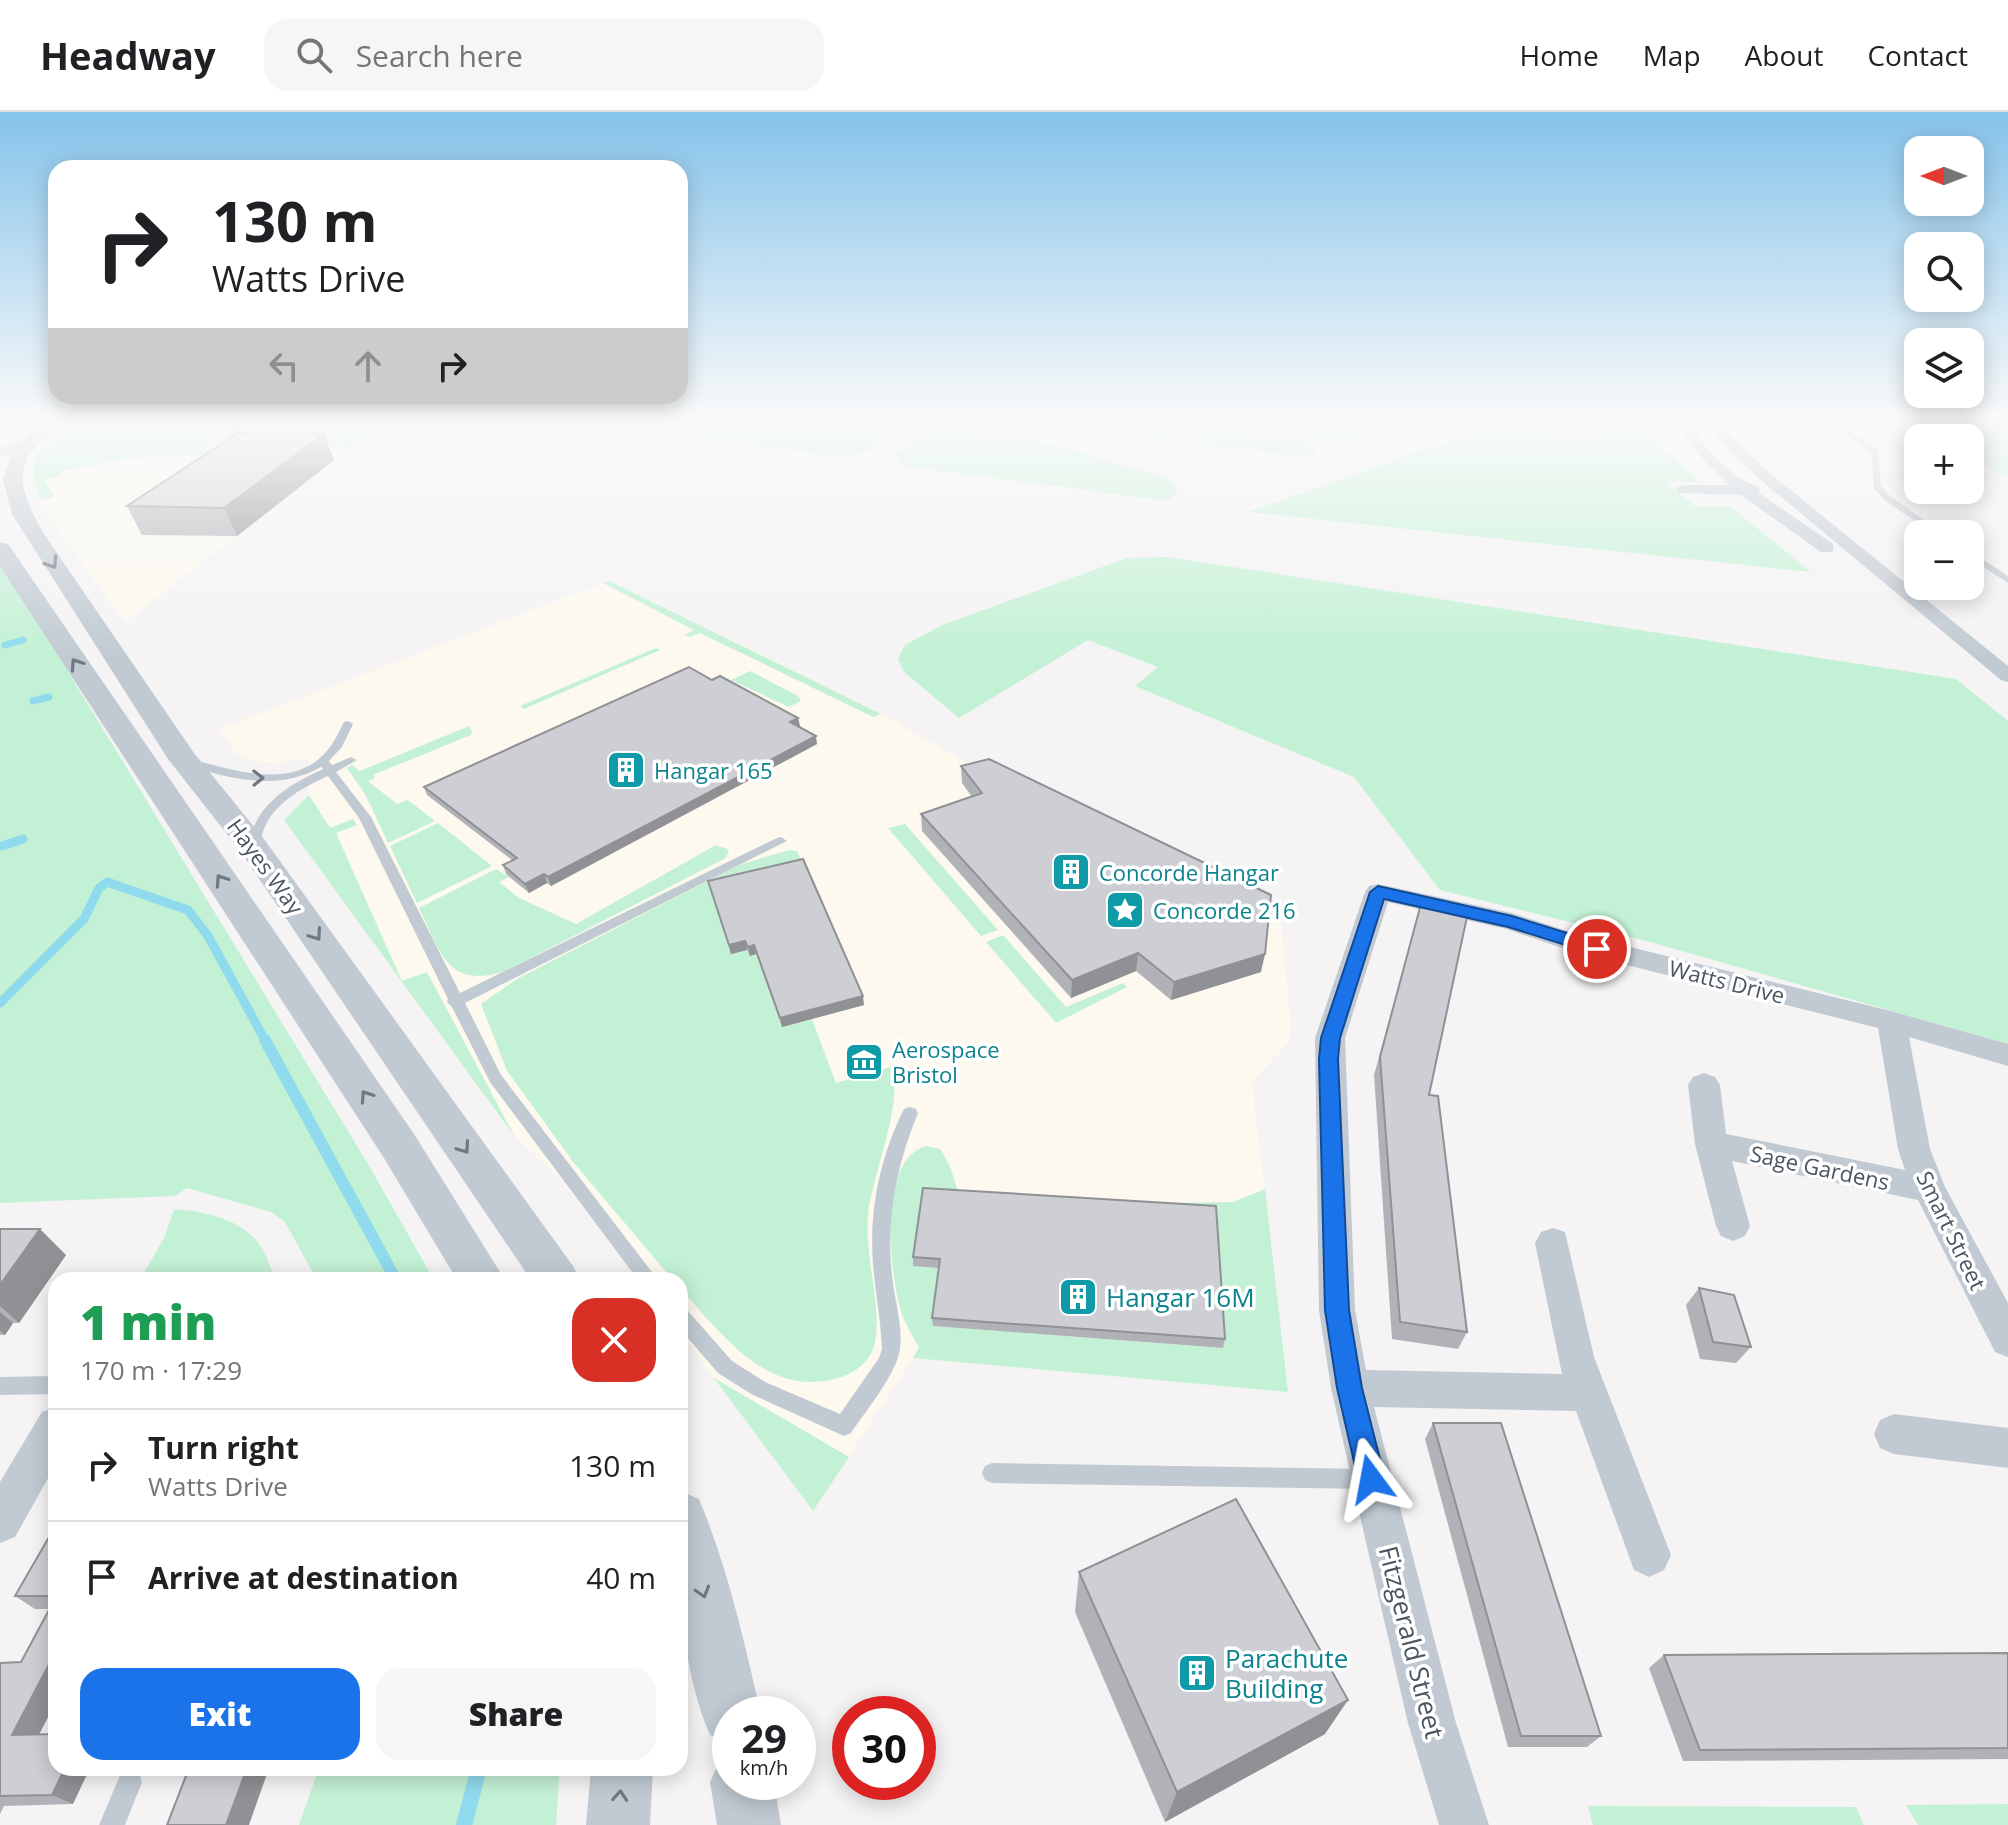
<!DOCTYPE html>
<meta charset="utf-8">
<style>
body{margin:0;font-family:"Open Sans",sans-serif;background:#f6f6f6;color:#202124;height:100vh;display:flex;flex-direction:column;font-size:30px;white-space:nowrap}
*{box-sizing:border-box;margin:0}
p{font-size:26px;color:#757577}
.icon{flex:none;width:44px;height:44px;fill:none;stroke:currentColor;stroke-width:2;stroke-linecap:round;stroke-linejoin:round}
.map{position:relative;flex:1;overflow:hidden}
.side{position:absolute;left:48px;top:1160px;width:640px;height:504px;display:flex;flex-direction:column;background:#fff;border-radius:24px;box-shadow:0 4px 20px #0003}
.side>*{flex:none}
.guide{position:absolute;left:48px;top:48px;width:640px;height:244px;border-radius:24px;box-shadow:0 4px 20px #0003;background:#fff;color:#202124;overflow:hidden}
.needle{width:52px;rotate:270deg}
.buttons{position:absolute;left:1904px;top:24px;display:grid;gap:16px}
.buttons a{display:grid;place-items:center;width:80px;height:80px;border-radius:16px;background:#fff;box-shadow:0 4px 20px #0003;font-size:40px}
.speed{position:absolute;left:712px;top:1584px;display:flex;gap:16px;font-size:40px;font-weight:700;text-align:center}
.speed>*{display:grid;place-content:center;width:104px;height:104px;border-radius:50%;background:#fff;box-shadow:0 4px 20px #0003;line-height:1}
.speed small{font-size:20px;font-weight:400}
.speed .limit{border:12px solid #d22;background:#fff;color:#111}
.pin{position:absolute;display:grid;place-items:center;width:68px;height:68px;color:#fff;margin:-34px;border:4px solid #fff;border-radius:50%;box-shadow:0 2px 8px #0007}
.me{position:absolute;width:88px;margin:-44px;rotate:347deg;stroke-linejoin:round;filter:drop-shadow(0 0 6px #0008)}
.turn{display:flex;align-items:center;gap:28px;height:168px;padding:0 32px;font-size:36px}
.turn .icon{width:104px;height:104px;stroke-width:2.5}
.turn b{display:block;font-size:56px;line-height:68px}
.lanes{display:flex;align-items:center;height:76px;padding:0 32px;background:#0003;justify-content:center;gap:40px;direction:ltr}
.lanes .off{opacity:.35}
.round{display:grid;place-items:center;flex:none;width:84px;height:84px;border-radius:24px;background:#f6f6f6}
.head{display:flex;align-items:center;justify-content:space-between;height:136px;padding:0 32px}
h1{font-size:48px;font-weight:800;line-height:60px;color:#1e9e55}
.button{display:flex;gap:16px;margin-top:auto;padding:16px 32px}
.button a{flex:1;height:92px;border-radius:24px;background:#1a73e8;color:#fff;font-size:32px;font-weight:800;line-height:92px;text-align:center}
.button a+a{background:#f6f6f6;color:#202124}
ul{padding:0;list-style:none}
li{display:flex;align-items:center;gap:24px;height:112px;padding:0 32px;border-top:2px solid #e0e0e0}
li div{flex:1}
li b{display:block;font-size:30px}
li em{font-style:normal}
header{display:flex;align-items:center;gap:48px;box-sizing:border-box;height:112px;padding:0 40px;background:#fff;border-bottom:2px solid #e0e0e0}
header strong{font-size:38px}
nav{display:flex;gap:44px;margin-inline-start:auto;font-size:28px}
.search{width:560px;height:72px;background:#f6f6f6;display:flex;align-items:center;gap:20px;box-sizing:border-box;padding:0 28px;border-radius:24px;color:#757577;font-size:30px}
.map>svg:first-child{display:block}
.commercial{fill:#fdf9ef}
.green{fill:#c3f1d5}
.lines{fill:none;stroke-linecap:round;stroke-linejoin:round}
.stream-far3{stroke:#90daee;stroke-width:7}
.stream-far2{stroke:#90daee;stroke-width:9}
.stream-far1{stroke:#90daee;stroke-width:12}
.stream{stroke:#90daee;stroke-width:16}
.service{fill:#c1cad2;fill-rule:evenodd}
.minor{fill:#c1cad2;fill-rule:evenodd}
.tertiary{fill:#c1cad2;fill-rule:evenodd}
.wall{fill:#b0b2b7}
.shaded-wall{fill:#909195}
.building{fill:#cdcfd5;stroke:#909195;stroke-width:2}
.oneway{stroke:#6e7983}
.route{fill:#1a73e8;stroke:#114b97;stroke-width:2}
.labels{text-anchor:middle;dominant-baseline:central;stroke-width:7;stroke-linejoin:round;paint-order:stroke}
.culture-label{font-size:22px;fill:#0d838f;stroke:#fff;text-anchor:start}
.street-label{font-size:22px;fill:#4a5661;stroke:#fff}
.near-culture-label{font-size:26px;fill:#0d838f;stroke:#fff;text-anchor:start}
.near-street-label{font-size:26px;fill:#4a5661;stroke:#fff}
</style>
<header>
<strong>Headway</strong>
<div class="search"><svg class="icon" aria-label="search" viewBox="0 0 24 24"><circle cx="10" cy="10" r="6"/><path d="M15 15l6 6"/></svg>Search here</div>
<nav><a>Home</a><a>Map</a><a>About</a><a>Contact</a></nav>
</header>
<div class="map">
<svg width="2008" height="1713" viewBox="0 0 2008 1713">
<rect width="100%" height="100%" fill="#f5f3f3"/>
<g class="commercial">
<path d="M321,334l30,1 -226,175 -86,-119 15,-6 -9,-17 14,-7 71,-15z"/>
<path d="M609,469l272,133 109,62 277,143 14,2 10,107 -3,15 -36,39 36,310 -375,-34 -100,153 -133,-179v-52h-40l-80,-102 -45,-41 -231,-317 25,-25 -1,-37 -30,5 -28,-2 -15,-8 -16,-24z"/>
</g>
<g class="green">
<path d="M198,305h11l10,6 -18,31 -71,4 -70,14 2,4 -17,4 9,17 -14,3c-3,-11 -9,-27 -6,-37 13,-43 126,-41 164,-46z"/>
<path d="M263,305h127l-39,30 -93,-7 7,-9 -5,-1z"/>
<path d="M559,305h285l49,10v5l-24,19 -30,6z"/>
<path d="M1020,305l161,11 -8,13 -103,-12z"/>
<path d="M1235,305h195l-80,26c-43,1 -70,-22 -115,-26z"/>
<path d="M1517,305h44l8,8h-22l15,15 43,-1 -8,-7h45l60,50h-35l28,24 36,1 80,65 -563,-60z"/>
<path d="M1942,305h66v61l-38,-22v-18h-31l-21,-13z"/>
<path d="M947,318l100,13 122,35 9,14 -12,9 -260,-35 -9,-6v-5l23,-19z"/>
<path d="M1212,318l89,12 13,7 2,6 -9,2 -117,-14v-7z"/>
<path d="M1169,445l787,122 52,42v323l-358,-102 -210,-52 -86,-113 -219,-91 23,-19 -70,-27 -129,78 -55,-46 -6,-13 7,-14 37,-20 185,-67z"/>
<path d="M0,448l368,604 66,116h-117l-32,-58 -14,-10 -84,-24 -12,8 -175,7z"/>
<path d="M609,469l272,133 -8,3 -173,-84 -10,4 -5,-2 9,-5 -91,-47z"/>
<path d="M656,536l4,2 -136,59 -4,-3z"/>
<path d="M750,559l48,25 3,5 -12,6 -58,-27z"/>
<path d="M469,614l4,8 -100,41 2,3 -7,3 29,23 11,-4 27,21 -47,22 -23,-49 -18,-26 5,-3 8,6z"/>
<path d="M309,683l21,33 23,-9 4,6 -21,8 66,148 25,-9 88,165 -231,-317z"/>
<path d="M438,711l54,43 -75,37 -27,-57z"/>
<path d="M905,712l93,106 -17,6 -93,-108z"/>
<path d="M716,733l13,5 -3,8 -221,113c-58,19 -65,-20 -86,-63l77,-39 13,8 -10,5 20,16 57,26z"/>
<path d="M789,738l8,1 8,17 -74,85 16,-3 9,4 26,73 30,-8 24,64 55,-16c14,33 -19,108 -23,148 -4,39 14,92 7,127 -4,19 -19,31 -37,36 -71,21 -117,-45 -158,-90v-8h-7l-99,-117 -67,-92 -26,-67 36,-25 222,-114z"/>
<path d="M1003,823l63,72 57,-24 4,4 -71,36 -70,-81z"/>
<path d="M927,1034l13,3c10,15 15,30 19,48l-46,68 28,3 -7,58 288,22 -59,-137 6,-8 64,-1 32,-13 23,203 -375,-34 6,-11c-7,-12 -15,-25 -19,-39 -10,-38 -23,-151 27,-162z"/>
<path d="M174,1097c27,2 63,9 82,31 9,9 14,28 20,40h-136l25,-44z"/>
<path d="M714,1266l135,79 -36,54z"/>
<path d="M319,1656h241l-4,57h-257z"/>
<path d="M2008,1692v21h-90l-12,-20z"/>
<path d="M1588,1694l268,1 8,18h-271z"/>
</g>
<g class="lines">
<g class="stream-far3">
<path d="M5,533l18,-5"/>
<path d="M33,589l16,-4"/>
</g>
<g class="stream-far2">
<path d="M2,734l21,-7"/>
<path d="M0,891l84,-84 15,-31 8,-6 81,28 20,26 58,106"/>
</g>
<path class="stream-far1" d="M265,928l131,240"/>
<path class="stream" d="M464,1713l15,-57"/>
<g class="service">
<path d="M1822,305h7l49,32 3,37 9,10 54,38h-10l-50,-34 -10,-12 -3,-36z"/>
<path d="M1970,439l38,25v7l-38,-25z"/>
<path d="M348,609l5,3 -11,23 -13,14 3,4 19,-8 6,3 -21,12 35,45 89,176 317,-155 4,-1 6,4 -322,162 36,72 157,205h-20l-148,-198 -38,-75 -5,-5 1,-3 -89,-181 -31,-42c-24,11 -49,24 -62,48 -4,8 -5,17 -9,25l-4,1 -6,-4c11,-43 38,-59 76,-77l-2,-2c-32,18 -65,16 -100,8 -12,-3 -26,-6 -36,-13l6,-3c45,12 109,34 141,-15 5,-7 8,-15 12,-22z"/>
<path d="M910,995l6,2 2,4c-22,54 -32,104 -26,162 2,23 11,50 8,73 -2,24 -35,64 -49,85l-7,3 -93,-42 -33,-21 -38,-44v-21l7,2 45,51 33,21 75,32 39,-56 3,-9c-1,-29 -7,-57 -9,-86 -4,-53 7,-106 31,-154z"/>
<path d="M56,1264v18l-56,1v-18z"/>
<path d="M992,1351l379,6 7,3 3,7 -3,7 -7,3 -379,-6 -7,-3 -3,-7 3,-7z"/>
<path d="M130,1658l9,3 3,9 -17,43h-26l22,-52z"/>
</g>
<g class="minor">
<path d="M149,305l-7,4 -98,5 -7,-4 25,-5z"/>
<path d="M235,305h14l-5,18 -24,31h-10l-2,-3 22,-29z"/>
<path d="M1669,305h14c19,25 46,63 77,70l-1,6 74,51v8h-12l-80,-57 -64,-2v-6l6,-2h47l-27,-26z"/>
<path d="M1702,305h14l13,18 43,40 236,191v16l-7,-2 -239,-199 -43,-40z"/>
<path d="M1378,772l134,29 65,21 314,77 117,33v22l-99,-29 21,112 15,38 63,116v54l-13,-5 -77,-152 -186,-39 18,65 -5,10 -12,5 -12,-5 -5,-10 -21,-82 -7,-59 5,-8 11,-4 11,4 5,8 6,49 179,36 -7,-21 -20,-121 -307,-77 -65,-22 -118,-27 -43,136 10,272 11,60 196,4 -27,-131 6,-11 12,-4 12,4 29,125 77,198 -7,15 -15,7 -15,-7 -58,-159 -202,-4 82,316 33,102h-50l-31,-102 -43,-185 -34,-150 -12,-78 -4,-272 50,-146 4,-6z"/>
<path d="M56,1295v57l-41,73 -15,6v-61l42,-70z"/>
<path d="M1894,1302l114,14v40l-114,-14 -14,-6 -6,-14 6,-14z"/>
</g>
<g class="tertiary">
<path d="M0,305h45l8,5c-3,17 -13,19 -22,30 -20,27 1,61 15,85l148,216 70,86 309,427 7,14h-49l-290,-428 -73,-93 -156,-245 -9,-34 7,-24 -10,-1v-8l25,-8 9,-12 -34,-3z"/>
<path d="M0,430l8,2 406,590 91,146h-48l-73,-122 -384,-592z"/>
<path d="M680,1379l19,8c29,69 45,142 62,215h-31v30l-20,-9c-33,-77 -30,-162 -30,-244z"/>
<path d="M730,1643v27h44l7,43h-64l-7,-43 10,-22z"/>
<path d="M591,1656h62l-3,57h-64z"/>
</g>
</g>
<g class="wall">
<path d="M334,348l-97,76 -95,-1 -15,-29z"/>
<path d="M712,568l86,38 2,8 17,18 -266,142 -4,-3 -18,10 -23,-19 -3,-9 9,-5 -85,-65 -3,-8z"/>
<path d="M961,654l300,206 -90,28 -35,-29 -65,27 -149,-167 -1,-17 51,-17 -10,-14z"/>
<path d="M708,769l156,124 -82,22 -26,-73 -6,2 -3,-6 -16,4z"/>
<path d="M1422,788l7,195 38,237 -9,17 -66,-10 -18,-264z"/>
<path d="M923,1076l302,151 -2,9 -290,-22 -1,-8 7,-50 -26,-2v-9z"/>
<path d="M0,1117l66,26 -47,68h-6l-8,12h-5z"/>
<path d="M1699,1176l52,59 -15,16 -36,-4 -14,-54z"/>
<path d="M1433,1311l168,313 -14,11h-79l-83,-308z"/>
<path d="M56,1413v176l-17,34 34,69 -69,2 -4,8v-151l21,-1 29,-53h-15l-20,-13z"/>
<path d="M1079,1460l246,162 -160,88 -90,-210z"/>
<path d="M2008,1541v106l-325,2 -34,-93 15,-13z"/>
</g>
<g class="shaded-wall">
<path d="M324,322l10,26 -97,76 -13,-28z"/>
<path d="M798,606l2,8 -10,-4z"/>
<path d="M816,624l1,8 -266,142 -3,-9z"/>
<path d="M544,762l3,9 -18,10 -4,-9z"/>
<path d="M745,829l2,9 -16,4 -2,-9z"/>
<path d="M754,833l2,9 -6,2 -2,-9z"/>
<path d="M1138,841l-2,18 -65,27 1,-18z"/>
<path d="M1265,842l-4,18 -90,28 3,-18z"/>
<path d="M863,884l1,9 -82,22 -2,-9z"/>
<path d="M40,1117l26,26 -47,68 -19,-17v-21z"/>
<path d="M0,1200l13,11 -8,12 -5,-4z"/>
<path d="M56,1539v50l-23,45 -21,-11z"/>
<path d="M1348,1588l-23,34 -160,88 12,-30z"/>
<path d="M65,1656h25l-17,36 -21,-9z"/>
<path d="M247,1656h22l-20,57h-23z"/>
</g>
<g class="building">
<path d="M238,321l86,1 -100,74 -97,-2z"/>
<path d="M689,555l23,13 8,-4 78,42 -8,4 26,14 -268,141 -4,-3 -19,10 -22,-19 14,-7 -93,-71z"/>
<path d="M989,647l282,136 -6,59 -91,28 -36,-29 -66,27 -151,-166 61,-21 -21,-27z"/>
<path d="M803,747l60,137 -83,22 -26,-73 -6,2 -3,-6 -16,4 -21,-64z"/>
<path d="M1422,788l46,12 -39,183 9,1 29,236 -67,-10 -20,-265z"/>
<path d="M923,1076l293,18 9,133 -293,-21 8,-59 -27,-2z"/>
<path d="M0,1117h40l-40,56z"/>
<path d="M1699,1176l35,7 17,52 -38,-5z"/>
<path d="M1433,1311h68l100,313h-80z"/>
<path d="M1236,1387l112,201 -171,92 -98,-220z"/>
<path d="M56,1413v71h-41z"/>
<path d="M56,1485v54l-44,84 44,-1v34h9l-13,27 -52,1v-133l21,-1z"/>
<path d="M2008,1541v95l-308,2 -36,-95z"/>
<path d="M189,1656h58l-21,57h-59z"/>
</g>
<defs><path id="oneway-chevron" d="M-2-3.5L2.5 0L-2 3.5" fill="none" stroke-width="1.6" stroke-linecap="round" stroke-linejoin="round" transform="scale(2)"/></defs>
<g class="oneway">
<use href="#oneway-chevron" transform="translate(52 451) rotate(57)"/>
<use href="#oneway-chevron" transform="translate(76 552) rotate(-124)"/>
<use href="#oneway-chevron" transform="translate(258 666) rotate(-1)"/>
<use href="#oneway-chevron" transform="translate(221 768) rotate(-124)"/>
<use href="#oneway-chevron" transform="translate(316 823) rotate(55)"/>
<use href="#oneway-chevron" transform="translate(366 984) rotate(-124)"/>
<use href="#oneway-chevron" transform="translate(464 1036) rotate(55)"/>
<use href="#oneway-chevron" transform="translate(703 1480) rotate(73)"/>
<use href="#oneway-chevron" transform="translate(620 1684) rotate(-86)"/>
</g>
<linearGradient id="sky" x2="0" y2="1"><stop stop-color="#85c3ea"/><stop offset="0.56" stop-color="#fafafa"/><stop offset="1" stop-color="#fafafa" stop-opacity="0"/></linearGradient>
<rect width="2008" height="545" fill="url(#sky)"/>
<path class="route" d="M1378,774l134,30 91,28 3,5 -9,6 -89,-28 -124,-28 -44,139 -2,21 11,251 13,78 23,91 -4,10 -10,4 -9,-4 -4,-10 -21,-91 -12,-78 -6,-251 2,-21 49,-146z"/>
<defs>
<g id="building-square" transform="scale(2)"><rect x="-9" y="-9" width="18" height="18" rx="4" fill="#0f9aa8" stroke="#fff"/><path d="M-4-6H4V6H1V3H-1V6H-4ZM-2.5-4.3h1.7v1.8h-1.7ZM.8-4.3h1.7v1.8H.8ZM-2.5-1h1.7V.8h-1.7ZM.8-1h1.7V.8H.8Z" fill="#fff"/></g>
<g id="sight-square" transform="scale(2)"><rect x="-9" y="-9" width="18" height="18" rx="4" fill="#0f9aa8" stroke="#fff"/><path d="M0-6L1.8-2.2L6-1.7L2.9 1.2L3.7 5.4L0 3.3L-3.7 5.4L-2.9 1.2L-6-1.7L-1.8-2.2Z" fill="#fff"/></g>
<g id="museum-square" transform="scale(2)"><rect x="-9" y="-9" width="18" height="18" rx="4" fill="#0f9aa8" stroke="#fff"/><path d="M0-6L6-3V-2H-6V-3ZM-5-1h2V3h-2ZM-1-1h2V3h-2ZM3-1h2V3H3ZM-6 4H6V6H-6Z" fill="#fff"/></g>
</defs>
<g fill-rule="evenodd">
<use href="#building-square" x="626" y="658"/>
<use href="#building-square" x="1071" y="760"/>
<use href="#sight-square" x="1125" y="798"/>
<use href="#museum-square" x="864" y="950"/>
<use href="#building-square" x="1078" y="1185"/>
<use href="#building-square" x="1197" y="1561"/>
</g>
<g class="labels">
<g class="culture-label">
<text x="654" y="658">Hangar 165</text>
<text x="1099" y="760">Concorde Hangar</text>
<text x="1153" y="798">Concorde 216</text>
<text x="892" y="937">Aerospace<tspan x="892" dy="25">Bristol</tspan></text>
</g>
<g class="street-label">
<text transform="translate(266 754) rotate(54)">Hayes Way</text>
<text transform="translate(1727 869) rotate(14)">Watts Drive</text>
<text transform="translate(1820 1055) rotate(12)">Sage Gardens</text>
<text transform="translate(1952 1118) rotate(64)">Smart Street</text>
</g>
<g class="near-culture-label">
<text x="1106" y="1185">Hangar 16M</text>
<text x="1225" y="1546">Parachute<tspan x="1225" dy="30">Building</tspan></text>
</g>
<g class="near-street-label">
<text transform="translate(1412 1530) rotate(76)">Fitzgerald Street</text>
</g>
</g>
</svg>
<div class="buttons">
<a><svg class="needle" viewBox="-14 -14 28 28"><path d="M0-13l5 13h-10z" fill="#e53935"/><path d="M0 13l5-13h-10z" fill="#757577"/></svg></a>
<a><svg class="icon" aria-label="search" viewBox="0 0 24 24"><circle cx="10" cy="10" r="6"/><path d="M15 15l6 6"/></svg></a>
<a><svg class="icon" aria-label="layers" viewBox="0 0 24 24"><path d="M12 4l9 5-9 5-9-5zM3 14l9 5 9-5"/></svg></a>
<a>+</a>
<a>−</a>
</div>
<div class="speed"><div>29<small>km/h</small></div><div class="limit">30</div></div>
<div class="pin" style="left:1597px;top:837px;background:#d93025"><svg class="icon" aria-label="arrive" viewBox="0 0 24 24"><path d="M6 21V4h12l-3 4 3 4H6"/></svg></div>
<svg class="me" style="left:1371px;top:1367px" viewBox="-20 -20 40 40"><path d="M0-17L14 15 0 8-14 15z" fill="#1a73e8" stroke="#fff" stroke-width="4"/></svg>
<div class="guide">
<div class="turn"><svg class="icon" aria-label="right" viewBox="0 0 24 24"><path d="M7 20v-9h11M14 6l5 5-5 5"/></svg><div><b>130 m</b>Watts Drive</div></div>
<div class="lanes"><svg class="icon off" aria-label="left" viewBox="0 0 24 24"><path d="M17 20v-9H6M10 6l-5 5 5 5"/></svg><svg class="icon off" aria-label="ahead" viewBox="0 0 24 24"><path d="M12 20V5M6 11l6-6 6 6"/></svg><svg class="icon" aria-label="right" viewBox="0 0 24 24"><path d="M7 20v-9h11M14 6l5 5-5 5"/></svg></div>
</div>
<section class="side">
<div class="head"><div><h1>1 min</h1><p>170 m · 17:29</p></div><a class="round" style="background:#d93025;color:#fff"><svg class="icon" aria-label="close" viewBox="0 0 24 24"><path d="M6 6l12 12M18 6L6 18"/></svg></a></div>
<ul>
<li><svg class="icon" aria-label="right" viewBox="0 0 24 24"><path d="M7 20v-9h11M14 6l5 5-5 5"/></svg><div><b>Turn right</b><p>Watts Drive</p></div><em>130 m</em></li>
<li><svg class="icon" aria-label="arrive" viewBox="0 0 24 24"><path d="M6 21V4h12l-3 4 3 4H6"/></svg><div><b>Arrive at destination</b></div><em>40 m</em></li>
</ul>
<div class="button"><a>Exit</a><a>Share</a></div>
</section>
</div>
